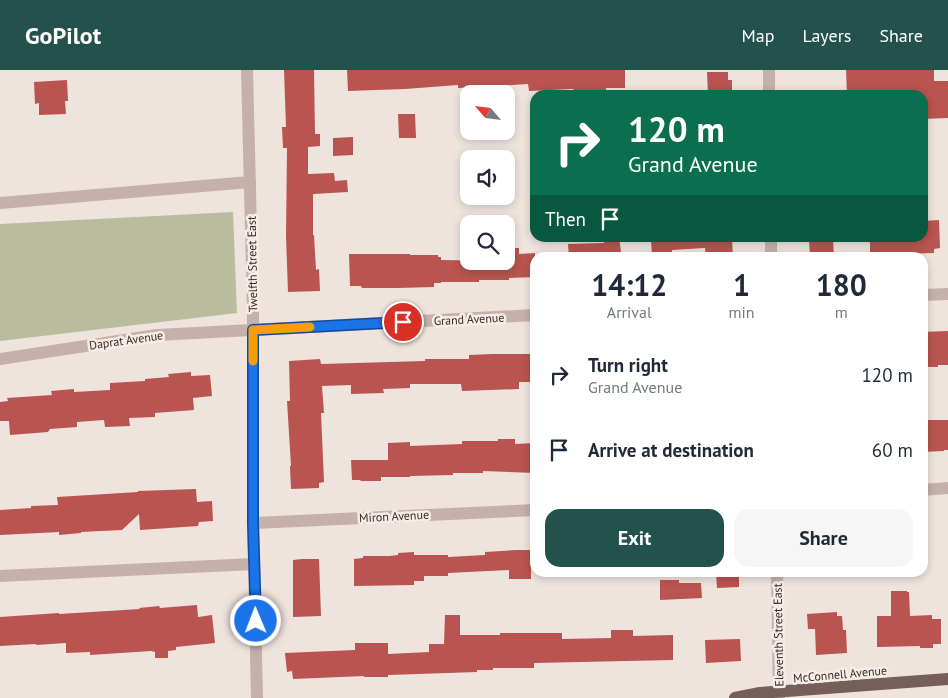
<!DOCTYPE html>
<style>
body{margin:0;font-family:"PT Sans",sans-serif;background:#f6f6f7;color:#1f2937;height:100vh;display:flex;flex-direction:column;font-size:19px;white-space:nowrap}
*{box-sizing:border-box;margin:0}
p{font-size:16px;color:#747a83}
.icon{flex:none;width:28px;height:28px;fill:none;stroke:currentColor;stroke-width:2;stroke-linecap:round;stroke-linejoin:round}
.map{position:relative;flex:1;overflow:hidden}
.drawer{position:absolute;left:530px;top:182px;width:398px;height:325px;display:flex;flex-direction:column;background:#fff;border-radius:15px;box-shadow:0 2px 8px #0003}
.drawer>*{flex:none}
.guide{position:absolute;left:530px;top:20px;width:398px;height:152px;border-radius:15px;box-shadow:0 2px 8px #0003;background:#0b6e4f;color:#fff;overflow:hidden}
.needle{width:32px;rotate:298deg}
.tools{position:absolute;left:460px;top:15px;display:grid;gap:10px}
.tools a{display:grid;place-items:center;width:55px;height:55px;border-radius:10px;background:#fff;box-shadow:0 2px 8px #0003;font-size:25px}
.pin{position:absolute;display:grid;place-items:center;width:42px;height:42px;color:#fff;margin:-21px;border:2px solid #fff;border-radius:50%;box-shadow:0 1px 5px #0007}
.me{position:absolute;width:55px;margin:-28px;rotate:359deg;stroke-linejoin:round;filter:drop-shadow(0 0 4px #0008)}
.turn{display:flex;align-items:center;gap:18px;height:105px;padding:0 15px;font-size:22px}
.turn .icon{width:65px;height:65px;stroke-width:2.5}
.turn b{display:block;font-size:35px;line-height:42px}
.then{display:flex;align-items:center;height:48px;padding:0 15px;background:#0003;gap:10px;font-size:19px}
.eta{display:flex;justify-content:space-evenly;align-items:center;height:85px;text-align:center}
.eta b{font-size:30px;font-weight:700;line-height:35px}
.action{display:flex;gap:10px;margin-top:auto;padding:10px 15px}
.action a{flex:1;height:58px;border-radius:15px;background:#22524b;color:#fff;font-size:20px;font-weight:700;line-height:58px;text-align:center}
.action a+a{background:#f6f6f7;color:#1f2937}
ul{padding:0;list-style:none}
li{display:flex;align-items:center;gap:15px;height:75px;padding:0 15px}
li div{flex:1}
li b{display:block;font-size:19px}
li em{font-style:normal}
header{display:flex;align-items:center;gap:30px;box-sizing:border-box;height:70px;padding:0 25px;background:#22524b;color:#fff}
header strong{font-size:24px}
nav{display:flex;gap:28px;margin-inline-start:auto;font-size:18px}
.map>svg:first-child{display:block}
.green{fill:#b9bd9e}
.building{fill:#b95450}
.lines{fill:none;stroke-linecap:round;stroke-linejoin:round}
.minor{stroke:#c6b1aa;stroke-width:12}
.major{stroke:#755e5b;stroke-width:12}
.route-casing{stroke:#114b97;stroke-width:12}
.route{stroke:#1a73e8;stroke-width:9}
.slow{stroke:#f59e0b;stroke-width:9}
.labels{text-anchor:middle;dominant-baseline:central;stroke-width:5;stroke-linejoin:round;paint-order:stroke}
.street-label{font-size:12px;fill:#342a29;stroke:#f7ede8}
</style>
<header>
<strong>GoPilot</strong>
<nav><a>Map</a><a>Layers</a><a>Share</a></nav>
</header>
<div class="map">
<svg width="948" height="628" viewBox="0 0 948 628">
<rect width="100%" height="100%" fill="#efe3dd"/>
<path class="green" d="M233,142l4,101 -237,28v-117z"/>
<g class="building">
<path d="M284,0h30l1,64h5v12l-12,1v27l26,-1 1,8 12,-1 1,12 -35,2v41h1l2,35 3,-1 1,22 -32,1 -2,-56 1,-88h-4l-1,-21h4z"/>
<path d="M347,0h278v18h-19v5h-7v2h-22l-4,-6 -44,2 -1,-7 -70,4v-3l-53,4 -57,2z"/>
<path d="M846,0h88v11h14v37l-26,1v-24h-75z"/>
<path d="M707,2h21v8h4v15h-24z"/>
<path d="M67,10l1,21h-3l1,13 -27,1v-12l-4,1 -1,-22z"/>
<path d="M398,44h17l1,24h-17z"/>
<path d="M353,67v18l-20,1v-18z"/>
<path d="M939,150l1,28 -6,1v4l-32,1v2h-14v2h-18v-20h52v-17z"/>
<path d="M604,168h15l3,20h-53l-1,-14 36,-1z"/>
<path d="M676,168h56l1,20h-27l-1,-10 -33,2v8h-20l-1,-19z"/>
<path d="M809,168h24l1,20h-24z"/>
<path d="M506,178h13v6l16,-1v24l-26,1v2h-30v2h-38v1h-7v4l-36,1h-36l-1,-2h-11l-1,-32h61v1h28v2h3v3l65,1z"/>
<path d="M948,261v34h-10v2h-16v-35z"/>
<path d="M492,284h43v28h-16v7l-57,2 -1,-7h-51v4l-27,1 1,4 -33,1v-9l-29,1 2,27h-3l3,69 -5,1v5l-28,1 -1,-23h1l-4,-65h3l-1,-40 31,-2 1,5 104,-3v-2h44v-4z"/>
<path d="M191,302v4l19,-1 2,21 -19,2 1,12 -39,3v4l-26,1 1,8 -25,1 -1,-7 -27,2v5l-27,2 -2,3 -38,3 -1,-14h-9v-19l8,-1 -1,-3 45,-3 -1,-4 23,-2v3l36,-2v-7l35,-2v-2l24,-2 -1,-3z"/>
<path d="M922,350h26v30h-4v1l-22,1z"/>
<path d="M498,369h17v5l20,-1v30l-52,-2v2h-30v2l-43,1v1h-29v4h-20l-1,-1h-8l-1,-20h37v-17l22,-1v4l52,-2v-3h36z"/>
<path d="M196,419l1,13 15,-1 1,20 -14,1 -1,4 -58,4 -1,-16 -17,16 -41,2v1l-22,2v-3l-59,3v-25l31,-2v-2l27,-1 -1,-8 81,-5v-1z"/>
<path d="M516,480h15v29h-22v-9l-61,3v3h-24v5h-10v4l-60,1v-27l9,-1v-2h26l9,-1v-2l16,-1v3h34v2l37,-2v-3z"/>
<path d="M302,489h17l2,57 -28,1v-57z"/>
<path d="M716,502h23v15l-22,1z"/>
<path d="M660,510h19v3h22l1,15 -42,2z"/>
<path d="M891,521h16v1h2l1,24 22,-1v4h9v25h-8v4h-13v-2l-43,1v-31h14z"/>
<path d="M197,535l1,12 14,-2 3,28 -39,4v3l-8,1v7h-13v-6l-4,-1 -61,4v-3l-24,1v-10l-30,2v-1l-36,2v-29l59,-4v1l81,-5 -1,-1 20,-2 1,2z"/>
<path d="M837,542v4h5l1,14h3l1,23 -31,2 -1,-26h-7l-1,-15z"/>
<path d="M445,545h15v20h40v-2h62v6l49,-1v-8h22v6l40,-1v25l-139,3v5h-41v2h-16v2l-89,3v2h-24v-1l-71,3 -1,-8 -5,1 -2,-19 70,-3v-7h33v11l41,-2v-8h15z"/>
<path d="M740,569l1,22 -35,2 -1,-23z"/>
</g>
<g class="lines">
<g class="minor">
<path d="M247,0l6,240v213l4,175"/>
<path d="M769,0v25"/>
<path d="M0,133l250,-21"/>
<path d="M771,168v20"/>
<path d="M922,225l26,-1"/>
<path d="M0,289l157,-24 378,-20"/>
<path d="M922,420l26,-2"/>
<path d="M253,453l282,-13"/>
<path d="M777,502l2,126"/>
<path d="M0,506l254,-12"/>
</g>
<path class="major" d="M735,628l25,-5 188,-14"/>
</g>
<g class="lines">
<g class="route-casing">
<path id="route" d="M256,551l-3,-98v-193l150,-8"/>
</g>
<use href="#route" class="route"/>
<path class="slow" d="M253,291v-31l57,-3"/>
</g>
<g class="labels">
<g class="street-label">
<text transform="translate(252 194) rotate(-91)">Twelfth Street East</text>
<text transform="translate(469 249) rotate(-3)">Grand Avenue</text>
<text transform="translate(126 270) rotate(-8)">Daprat Avenue</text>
<text transform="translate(394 446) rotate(-3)">Miron Avenue</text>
<text transform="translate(778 565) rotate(-91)">Eleventh Street East</text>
<text transform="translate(840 604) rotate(-5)">McConnell Avenue</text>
</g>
</g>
</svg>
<div class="tools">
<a><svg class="needle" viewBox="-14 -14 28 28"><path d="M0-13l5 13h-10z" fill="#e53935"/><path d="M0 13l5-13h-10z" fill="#747a83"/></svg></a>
<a><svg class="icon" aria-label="sound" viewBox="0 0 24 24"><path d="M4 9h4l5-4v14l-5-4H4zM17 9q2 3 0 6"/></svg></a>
<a><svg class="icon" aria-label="search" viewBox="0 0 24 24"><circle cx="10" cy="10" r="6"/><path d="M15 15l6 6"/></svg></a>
</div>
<div class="pin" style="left:403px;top:252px;background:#d93025"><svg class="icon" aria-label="arrive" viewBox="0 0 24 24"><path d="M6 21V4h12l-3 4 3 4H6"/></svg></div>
<svg class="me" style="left:256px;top:551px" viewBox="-20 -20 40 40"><circle r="17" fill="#1a73e8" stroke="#fff" stroke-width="3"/><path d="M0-11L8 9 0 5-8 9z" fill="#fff"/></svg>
<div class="guide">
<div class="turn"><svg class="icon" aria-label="right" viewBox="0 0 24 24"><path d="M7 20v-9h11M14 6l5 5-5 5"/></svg><div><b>120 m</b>Grand Avenue</div></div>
<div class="then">Then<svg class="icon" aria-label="arrive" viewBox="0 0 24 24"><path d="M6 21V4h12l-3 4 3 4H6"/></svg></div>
</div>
<section class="drawer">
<div class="eta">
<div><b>14:12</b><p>Arrival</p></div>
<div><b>1</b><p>min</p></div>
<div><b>180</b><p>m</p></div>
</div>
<ul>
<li><svg class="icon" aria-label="right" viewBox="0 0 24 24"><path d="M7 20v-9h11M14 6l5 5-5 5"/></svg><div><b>Turn right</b><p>Grand Avenue</p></div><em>120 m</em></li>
<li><svg class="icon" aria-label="arrive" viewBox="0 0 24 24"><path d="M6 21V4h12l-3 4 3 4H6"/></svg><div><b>Arrive at destination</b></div><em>60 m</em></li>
</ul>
<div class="action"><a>Exit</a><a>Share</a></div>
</section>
</div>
